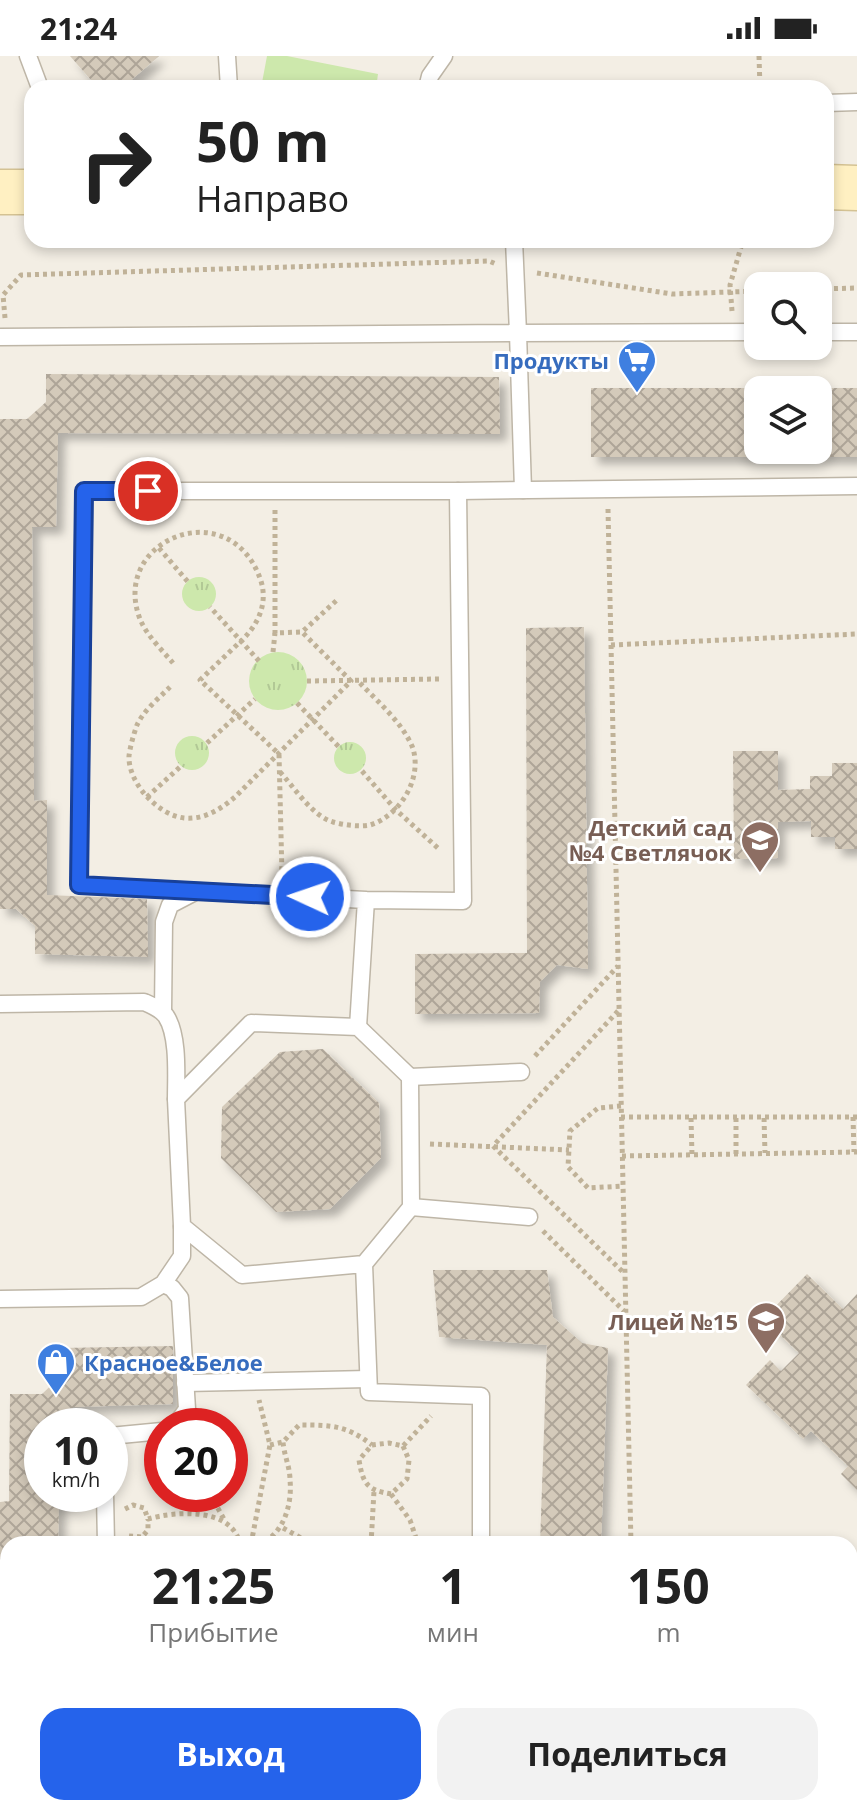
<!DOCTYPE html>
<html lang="ru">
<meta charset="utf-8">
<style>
body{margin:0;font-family:"Open Sans",sans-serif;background:#f2f2f2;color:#222;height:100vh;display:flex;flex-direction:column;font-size:30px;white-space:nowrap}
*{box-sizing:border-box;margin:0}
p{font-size:26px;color:#767676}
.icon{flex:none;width:44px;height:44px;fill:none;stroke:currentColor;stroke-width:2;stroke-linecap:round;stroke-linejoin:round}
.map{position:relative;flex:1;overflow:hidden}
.sheet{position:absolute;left:0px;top:1480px;width:858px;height:280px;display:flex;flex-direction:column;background:#fff;border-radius:24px 24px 0 0;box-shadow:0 4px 12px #0003}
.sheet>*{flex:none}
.guide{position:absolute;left:24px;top:24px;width:810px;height:168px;border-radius:24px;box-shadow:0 4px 12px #0003;background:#fff;color:#222;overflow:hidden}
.tools{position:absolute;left:744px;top:216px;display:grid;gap:16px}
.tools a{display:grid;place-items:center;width:88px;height:88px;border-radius:16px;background:#fff;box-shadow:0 4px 12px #0003;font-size:40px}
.speed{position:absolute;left:24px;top:1352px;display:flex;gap:16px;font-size:40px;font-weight:700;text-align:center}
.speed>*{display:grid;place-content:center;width:104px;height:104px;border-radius:50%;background:#fff;box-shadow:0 4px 12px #0003;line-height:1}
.speed small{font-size:20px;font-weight:400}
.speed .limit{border:12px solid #d22;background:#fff;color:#111}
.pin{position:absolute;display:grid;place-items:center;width:68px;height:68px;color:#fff;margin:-34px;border:4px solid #fff;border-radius:50%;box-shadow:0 2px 8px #0007}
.me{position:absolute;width:88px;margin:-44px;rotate:273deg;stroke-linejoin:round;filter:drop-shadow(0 0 6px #0008)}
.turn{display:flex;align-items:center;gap:28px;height:168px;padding:0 40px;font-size:36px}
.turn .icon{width:104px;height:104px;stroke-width:2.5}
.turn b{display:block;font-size:56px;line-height:68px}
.eta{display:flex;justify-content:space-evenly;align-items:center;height:136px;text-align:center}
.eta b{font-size:48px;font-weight:700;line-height:56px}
.cta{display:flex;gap:16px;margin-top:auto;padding:16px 40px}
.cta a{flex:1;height:92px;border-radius:24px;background:#2563eb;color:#fff;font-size:32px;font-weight:700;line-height:92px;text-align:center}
.cta a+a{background:#f2f2f2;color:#222}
.status{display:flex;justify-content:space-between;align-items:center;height:56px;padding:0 40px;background:#fff;direction:ltr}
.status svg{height:22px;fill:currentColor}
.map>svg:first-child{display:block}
.park{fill:url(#park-tufts)}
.pitch{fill:#cde8ac}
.building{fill:url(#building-cross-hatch);filter:url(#shadow)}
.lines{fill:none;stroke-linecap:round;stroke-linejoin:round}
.lane-casing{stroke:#beb6a7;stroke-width:19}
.secondary-casing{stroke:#d4c293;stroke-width:47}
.path{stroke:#c0b298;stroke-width:5;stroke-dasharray:4 4;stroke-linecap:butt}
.lane{stroke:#fff;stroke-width:16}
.secondary{stroke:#fff0c2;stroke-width:44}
.route-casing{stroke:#184099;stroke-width:20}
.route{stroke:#2563eb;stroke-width:14}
.labels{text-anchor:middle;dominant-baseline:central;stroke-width:6;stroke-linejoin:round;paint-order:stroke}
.shop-label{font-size:22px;font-weight:bold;fill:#366cbe;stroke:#fff;text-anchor:end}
.education-label{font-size:22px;font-weight:bold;fill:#785e54;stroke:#fff;text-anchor:end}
</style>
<div class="status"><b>21:24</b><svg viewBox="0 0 49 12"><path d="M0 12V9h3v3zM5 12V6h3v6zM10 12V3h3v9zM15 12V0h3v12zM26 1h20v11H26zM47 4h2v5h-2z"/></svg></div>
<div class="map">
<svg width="857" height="1760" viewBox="0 0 857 1760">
<defs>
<pattern id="park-tufts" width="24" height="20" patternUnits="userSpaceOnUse" patternTransform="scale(2)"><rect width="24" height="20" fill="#cde8ac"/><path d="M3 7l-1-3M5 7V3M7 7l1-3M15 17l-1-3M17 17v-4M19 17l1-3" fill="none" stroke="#b1c895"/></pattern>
<pattern id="building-cross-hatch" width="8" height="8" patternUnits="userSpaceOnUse" patternTransform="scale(2)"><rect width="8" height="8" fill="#d4caba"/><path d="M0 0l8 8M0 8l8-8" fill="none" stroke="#aea598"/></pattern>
<filter id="shadow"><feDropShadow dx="7" dy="7" stdDeviation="4" flood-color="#0004"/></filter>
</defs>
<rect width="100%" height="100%" fill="#f3eee4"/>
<g class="park">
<circle cx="199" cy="538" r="17"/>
<circle cx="278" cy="625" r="29"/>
<circle cx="192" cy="697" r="17"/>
<circle cx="350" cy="702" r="16"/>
</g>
<path class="pitch" d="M267,0h20l91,18 -2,14h-115z"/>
<g class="building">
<path d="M70,0h89l-37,32h-24z"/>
<path d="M46,318l453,3 1,57 -442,-1 -2,94h-24l2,274 13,-1v95l100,4 1,58 -113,-3v-28l-19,-17h-16v-490h27l19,-17z"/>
<path d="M591,332h167v62h60v-62h39v69h-266z"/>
<path d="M584,571l4,342 -31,-4 -17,17 -1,31 -124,1v-60l112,-1 -1,-325z"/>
<path d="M733,695h45v39l32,-1v-13h22v-13h25v86h-22v-12h-24v-16l-33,1v36l-44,1z"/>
<path d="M323,993l56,54 2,55 -51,51 -54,3 -55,-54 1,-51 58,-55z"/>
<path d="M433,1214h114l6,47 29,26 26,5 -7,196h-61l7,-199 -108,-8z"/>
<path d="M807,1218l36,35 14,-15v196l-16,-16 7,-8 -37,-35 -8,8 -57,-54 24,-25 11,11 18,-18 -36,-34z"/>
<path d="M173,1290v58l-100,3v19h-31v68h30v8h-13l-1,42h-50v231h-8v-273l9,-1 1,-107h32l19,-18v-28z"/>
<rect x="16" y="1752" width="63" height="8"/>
</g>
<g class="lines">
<g class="lane-casing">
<g id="lane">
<path d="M28,0l12,32"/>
<path d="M227,0l2,32"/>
<path d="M427,32l3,-12 14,-20"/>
<path d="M826,47l31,-1"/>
<path d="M818,276h39"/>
<path d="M0,281l518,-4 -4,-93"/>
<path d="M523,434l-5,-157 240,-1"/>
<path d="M458,435l399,-5"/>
<path d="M0,948l144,-2c7,3 17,7 22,14 13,20 10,60 10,83"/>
<path d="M163,956l1,-90 6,-17 23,-12"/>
<path d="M358,971l8,-127 -287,-15 5,-394h374l5,410 -97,-1"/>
<path d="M410,1021l111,-5"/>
<path d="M411,1151l118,10"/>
<path d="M364,1208l-122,11 -60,-49 -6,-127 75,-76 107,4 52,50 1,130 -47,57 5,128 112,4v148"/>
<path d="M163,1228l9,4 8,10 7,111 -12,17"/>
<path d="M0,1243l141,-2 22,-13 19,-28v-30"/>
<path d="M185,1327l183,-4"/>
<path d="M110,1380l52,-5"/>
<path d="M105,1438l1,50"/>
<path d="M114,1752v8"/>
<path d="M512,1752l10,8"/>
</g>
</g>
<g class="secondary-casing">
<g id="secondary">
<path d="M826,131l31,1"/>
<path d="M0,136h32"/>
</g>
</g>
<g class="path">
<path d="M759,0l1,32"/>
<path d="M537,217l135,21 86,-3"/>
<path d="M818,233l39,-1"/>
<path d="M732,255l-2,-26 13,-45"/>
<path d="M5,262l-2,-23 18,-20 468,-14 7,3"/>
<path d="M608,453l23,1035"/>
<path d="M275,454v123l27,-1"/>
<path d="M159,492l29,34"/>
<path d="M611,589l246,-11"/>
<path d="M273,596l2,-19"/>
<path d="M259,605l-18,-20 -41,39 79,74 3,121"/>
<path d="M173,607c-11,-13 -26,-27 -33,-44 -31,-80 91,-128 121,-38 7,23 -3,44 -20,60l-31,-34"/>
<path d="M307,625l132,-2"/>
<path d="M170,631c-11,11 -26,23 -33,38 -3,8 -7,22 -8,31 -1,27 29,59 55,62 20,2 37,-9 51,-21l116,-116 -49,-49 35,-32"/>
<path d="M297,647l42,44"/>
<path d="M207,687l48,-44"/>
<path d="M362,715l33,38 45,41"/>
<path d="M280,716c14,15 32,44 53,50 11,3 26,5 37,3 30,-9 54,-48 42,-79 -11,-25 -36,-46 -55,-66"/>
<path d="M147,741l33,-30"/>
<path d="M618,955l-125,135 131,127"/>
<path d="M535,1000l83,-90"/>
<path d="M621,1050l-23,2 -28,23 -2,36 20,21 35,-2"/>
<path d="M621,1061h236"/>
<path d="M853,1061l1,35"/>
<path d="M691,1062l1,37"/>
<path d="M764,1062l1,35"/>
<path d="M430,1088l139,6"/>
<path d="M736,1098v-36"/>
<path d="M622,1100l235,-4"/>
<path d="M543,1175l81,80"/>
<path d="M270,1389l13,-3 16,-17c32,0 47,0 73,20"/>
<path d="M403,1390l6,14 -2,19 -16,15c-24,-4 -28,-10 -32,-34l13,-15 17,-2 14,3 28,-30"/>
<path d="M210,1438l15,27"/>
<path d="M391,1438l19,26 8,24"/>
<path d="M125,1453l8,-4 11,3 4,11c28,-8 84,-12 92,25"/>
<path d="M283,1472l29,16"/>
<path d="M129,1480l13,1 6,-7v-11"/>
<path d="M251,1488l19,-99 -11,-45"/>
<path d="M269,1488l1,-6c16,-13 22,-37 20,-58 0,-13 -6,-25 -7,-38"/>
<path d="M371,1488l3,-53"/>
<path d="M850,1654l7,-1"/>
<path d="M265,1752v8"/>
<path d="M466,1752l10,8"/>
<path d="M636,1752l1,8"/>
</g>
<use href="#lane" class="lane"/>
<use href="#secondary" class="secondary"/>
</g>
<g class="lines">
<g class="route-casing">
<path id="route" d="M148,435h-64l-5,394 231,12"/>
</g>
<use href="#route" class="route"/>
</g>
<defs>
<g id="supermarket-pin" transform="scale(2)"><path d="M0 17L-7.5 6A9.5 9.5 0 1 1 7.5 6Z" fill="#3f7fe0" stroke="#fff"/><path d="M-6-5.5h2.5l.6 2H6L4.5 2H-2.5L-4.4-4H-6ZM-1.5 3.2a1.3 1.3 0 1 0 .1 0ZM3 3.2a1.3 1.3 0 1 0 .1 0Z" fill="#fff"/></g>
<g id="school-pin" transform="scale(2)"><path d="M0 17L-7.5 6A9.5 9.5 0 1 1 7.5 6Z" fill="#8d6e63" stroke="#fff"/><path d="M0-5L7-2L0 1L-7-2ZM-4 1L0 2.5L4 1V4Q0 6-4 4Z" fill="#fff"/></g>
<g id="shop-pin" transform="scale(2)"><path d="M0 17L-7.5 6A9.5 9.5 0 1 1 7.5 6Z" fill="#3f7fe0" stroke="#fff"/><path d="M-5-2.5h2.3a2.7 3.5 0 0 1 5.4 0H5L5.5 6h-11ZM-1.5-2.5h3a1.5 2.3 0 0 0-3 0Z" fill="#fff"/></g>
</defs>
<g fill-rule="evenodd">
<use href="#supermarket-pin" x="637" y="304"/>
<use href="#school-pin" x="760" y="784"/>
<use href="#school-pin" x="766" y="1265"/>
<use href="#shop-pin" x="56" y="1306"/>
</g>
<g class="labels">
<g class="shop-label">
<text x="609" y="304">Продукты</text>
<text x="84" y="1306" text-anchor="start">Красное&amp;Белое</text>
</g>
<g class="education-label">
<text x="732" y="771">Детский сад<tspan x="732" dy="25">№4 Светлячок</tspan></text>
<text x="738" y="1265">Лицей №15</text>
</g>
</g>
</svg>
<div class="tools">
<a><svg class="icon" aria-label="search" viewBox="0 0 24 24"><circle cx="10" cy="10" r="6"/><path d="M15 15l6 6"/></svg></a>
<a><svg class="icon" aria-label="layers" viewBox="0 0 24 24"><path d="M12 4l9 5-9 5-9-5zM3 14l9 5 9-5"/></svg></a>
</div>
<div class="speed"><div>10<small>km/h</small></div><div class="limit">20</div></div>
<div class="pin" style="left:148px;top:435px;background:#d93025"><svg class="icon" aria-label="arrive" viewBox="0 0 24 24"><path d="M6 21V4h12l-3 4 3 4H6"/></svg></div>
<svg class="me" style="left:310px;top:841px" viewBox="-20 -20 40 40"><circle r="17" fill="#2563eb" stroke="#fff" stroke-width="3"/><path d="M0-11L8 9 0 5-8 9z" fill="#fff"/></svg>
<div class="guide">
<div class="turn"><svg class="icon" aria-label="right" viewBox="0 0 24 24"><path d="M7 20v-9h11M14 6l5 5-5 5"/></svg><div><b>50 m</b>Направо</div></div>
</div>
<section class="sheet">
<div class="eta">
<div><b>21:25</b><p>Прибытие</p></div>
<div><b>1</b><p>мин</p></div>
<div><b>150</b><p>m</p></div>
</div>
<div class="cta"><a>Выход</a><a>Поделиться</a></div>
</section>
</div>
